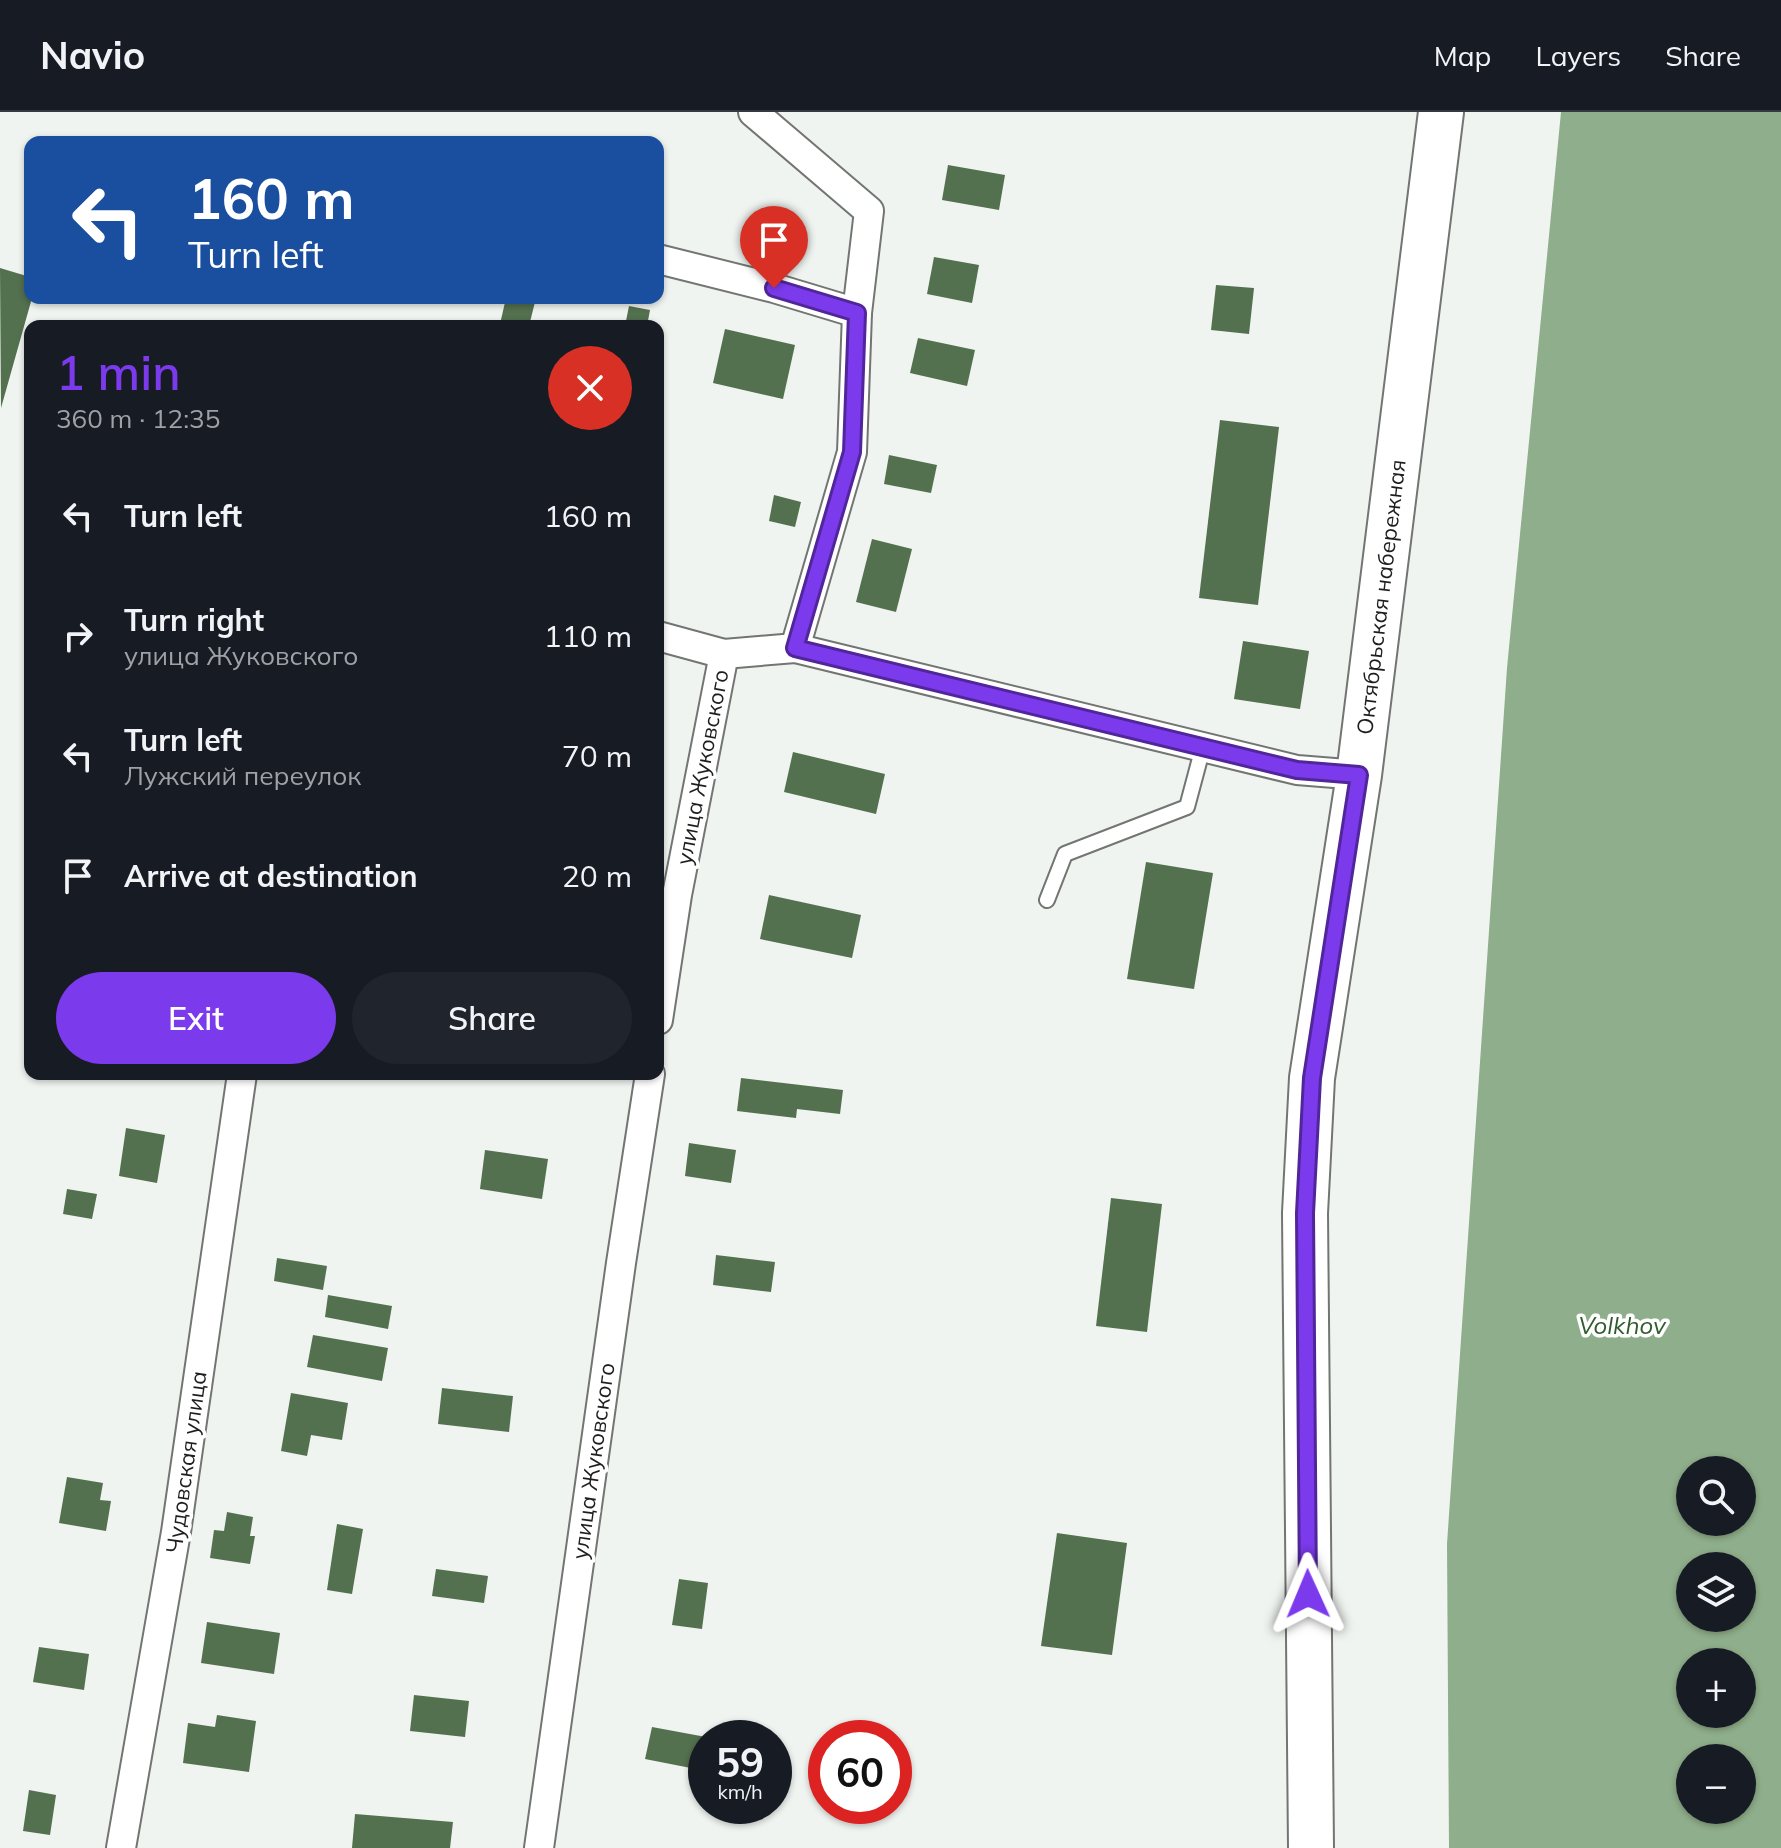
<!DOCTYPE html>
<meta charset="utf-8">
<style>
body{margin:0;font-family:Mulish,sans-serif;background:#20242c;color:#f1f3f6;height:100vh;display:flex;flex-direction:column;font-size:30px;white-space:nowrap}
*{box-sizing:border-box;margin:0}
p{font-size:26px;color:#9ea1a6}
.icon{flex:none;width:44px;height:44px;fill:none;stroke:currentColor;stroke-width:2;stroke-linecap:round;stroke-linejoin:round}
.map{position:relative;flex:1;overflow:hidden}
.side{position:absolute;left:24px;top:208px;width:640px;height:760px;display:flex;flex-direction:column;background:#171b24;border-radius:16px;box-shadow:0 2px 6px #0004}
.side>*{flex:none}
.hud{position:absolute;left:24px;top:24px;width:640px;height:168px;border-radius:16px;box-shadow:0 2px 6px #0004;background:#1a4fa0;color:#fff;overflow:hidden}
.buttons{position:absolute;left:1676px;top:1344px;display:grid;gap:16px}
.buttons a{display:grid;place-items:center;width:80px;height:80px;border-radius:50%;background:#171b24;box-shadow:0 2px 6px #0004;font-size:40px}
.speed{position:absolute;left:688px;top:1608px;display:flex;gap:16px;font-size:40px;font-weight:700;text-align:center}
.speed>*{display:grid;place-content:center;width:104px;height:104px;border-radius:50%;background:#171b24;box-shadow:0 2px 6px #0004;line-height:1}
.speed small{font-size:20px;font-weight:400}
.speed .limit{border:12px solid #d22;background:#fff;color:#111}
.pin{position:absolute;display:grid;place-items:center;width:68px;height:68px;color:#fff;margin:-82px -34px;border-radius:50% 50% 50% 0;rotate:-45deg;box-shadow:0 0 8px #0007}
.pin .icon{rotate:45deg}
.me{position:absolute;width:88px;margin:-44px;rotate:359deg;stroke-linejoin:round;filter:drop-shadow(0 0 6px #0008)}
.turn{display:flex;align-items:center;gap:28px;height:168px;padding:0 32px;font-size:36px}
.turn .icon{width:104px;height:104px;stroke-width:2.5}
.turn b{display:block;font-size:56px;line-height:68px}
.round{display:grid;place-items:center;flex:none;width:84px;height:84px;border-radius:42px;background:#20242c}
.head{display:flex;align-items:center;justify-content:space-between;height:136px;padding:0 32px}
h1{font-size:48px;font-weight:600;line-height:60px;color:#7c3aed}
.action{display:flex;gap:16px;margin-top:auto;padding:16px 32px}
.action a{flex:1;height:92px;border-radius:48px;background:#7c3aed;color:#fff;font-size:32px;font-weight:600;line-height:92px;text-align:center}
.action a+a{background:#20242c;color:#f1f3f6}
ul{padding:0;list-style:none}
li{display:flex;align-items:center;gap:24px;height:120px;padding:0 32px}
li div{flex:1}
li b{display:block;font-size:30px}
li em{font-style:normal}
header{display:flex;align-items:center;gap:48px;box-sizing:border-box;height:112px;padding:0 40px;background:#171b24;border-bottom:2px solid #363941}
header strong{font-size:38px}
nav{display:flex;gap:44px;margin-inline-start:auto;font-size:28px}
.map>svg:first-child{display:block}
.water{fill:#8fae8b;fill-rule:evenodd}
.building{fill:#53704f}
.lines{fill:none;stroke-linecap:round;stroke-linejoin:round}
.lane-casing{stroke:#727571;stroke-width:18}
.street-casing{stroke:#727571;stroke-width:32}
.primary-casing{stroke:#727571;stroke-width:48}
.lane{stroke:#fff;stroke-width:14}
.street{stroke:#fff;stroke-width:28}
.primary{stroke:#fff;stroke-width:44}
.route-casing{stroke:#51269a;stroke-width:20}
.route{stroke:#7c3aed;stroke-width:14}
.labels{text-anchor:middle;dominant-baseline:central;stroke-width:7;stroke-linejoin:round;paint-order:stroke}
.street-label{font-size:22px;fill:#1d1e1d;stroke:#fff}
.water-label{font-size:24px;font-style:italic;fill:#315d2c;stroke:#fff}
</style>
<header>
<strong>Navio</strong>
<nav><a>Map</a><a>Layers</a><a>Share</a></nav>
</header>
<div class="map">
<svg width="1781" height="1736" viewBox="0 0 1781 1736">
<rect width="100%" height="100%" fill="#f0f4f0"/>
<path class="water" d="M1561,0h220v1736h-332l-2,-304 60,-876zM1690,1358h52v52h-52zM1690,1454h52v52h-52zM1690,1550h52v52h-52zM1742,1646v52h-52v-52z"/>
<g class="building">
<path d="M948,53l57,10 -6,35 -57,-10z"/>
<path d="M934,145l45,8 -7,38 -45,-9z"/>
<path d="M0,156l30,9v21h2l-31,110z"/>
<path d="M1216,173l38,3 -5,46 -38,-4z"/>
<path d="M506,186h30l-7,28h-18l-11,-2z"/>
<path d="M629,194l21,4 -3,16h-22z"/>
<path d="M725,217l70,16 -12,54 -70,-16z"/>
<path d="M918,226l57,12 -8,36 -57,-13z"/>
<path d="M1220,308l59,7 -21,178 -59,-7z"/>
<path d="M889,343l48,10 -6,28 -47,-9z"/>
<path d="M774,383l27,7 -6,25 -26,-6z"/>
<path d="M872,427l40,10 -16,63 -40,-10z"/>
<path d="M1243,529l66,10 -9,58 -66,-10z"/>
<path d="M793,640l92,22 -9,40 -92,-22z"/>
<path d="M1146,750l67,11 -19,116 -67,-10z"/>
<path d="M769,783l92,20 -9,43 -92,-19z"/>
<path d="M741,966l102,12 -3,24 -43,-5 -1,9 -59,-7z"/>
<path d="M126,1016l39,7 -8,48 -38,-7z"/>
<path d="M689,1031l47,7 -5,33 -46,-7z"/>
<path d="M485,1038l63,9 -6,40 -62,-10z"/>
<path d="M67,1077l30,5 -5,25 -29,-5z"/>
<path d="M1111,1086l51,6 -15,128 -51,-6z"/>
<path d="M716,1143l59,7 -4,30 -58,-7z"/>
<path d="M277,1146l50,8 -4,24 -49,-9z"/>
<path d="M328,1183l64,11 -4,23 -63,-12z"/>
<path d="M313,1223l75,13 -6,33 -75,-14z"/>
<path d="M442,1276l71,8 -4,36 -71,-8z"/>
<path d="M291,1281l57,10 -6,37 -31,-5 -4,21 -26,-5z"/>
<path d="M67,1365l36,6 -3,17 11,1 -5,30 -47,-8z"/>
<path d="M227,1400l26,5 -3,19h5l-5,28 -40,-6 4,-28 10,1z"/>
<path d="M337,1412l26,5 -11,65 -25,-4z"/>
<path d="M1057,1421l70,10 -15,112 -71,-9z"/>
<path d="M436,1457l52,7 -4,27 -52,-7z"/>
<path d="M679,1467l29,4 -6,46 -30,-4z"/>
<path d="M207,1510l73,11 -6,41 -73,-11z"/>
<path d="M39,1535l50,7 -5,36 -51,-8z"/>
<path d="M414,1583l55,6 -4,36 -55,-6z"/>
<path d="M217,1603l39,6 -7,51 -66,-9 5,-40 27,4z"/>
<path d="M652,1615l54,10v34l-61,-12z"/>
<path d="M29,1678l27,5 -6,40 -27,-4z"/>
<path d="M355,1702l98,8 -3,26h-98z"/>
</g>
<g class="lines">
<g class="lane-casing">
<path id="lane" d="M1047,788l18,-46 122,-47 16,-60"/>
</g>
<g class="street-casing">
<g id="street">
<path d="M658,147l116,29 83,25"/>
<path d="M658,524l66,18"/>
<path d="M795,536l502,122 62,5"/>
<path d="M658,908l19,-125 47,-241 71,-6 57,-196 5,-139 12,-102 -116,-99"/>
<path d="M121,1736l55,-316 66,-458"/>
<path d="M539,1736l82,-585 29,-189"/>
</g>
</g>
<g class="primary-casing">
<path id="primary" d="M1311,1736l-6,-635 7,-135 47,-303 82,-663"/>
</g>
<use href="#lane" class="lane"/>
<use href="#street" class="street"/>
<use href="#primary" class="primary"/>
</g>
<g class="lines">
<g class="route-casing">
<path id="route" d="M774,176l83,25 -5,139 -57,196 502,122 62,5 -47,303 -7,135 3,381"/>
</g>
<use href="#route" class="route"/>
</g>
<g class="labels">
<g class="street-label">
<text transform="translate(1381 485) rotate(-83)">Октябрьская набережная</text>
<text transform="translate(702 655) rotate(-79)">улица Жуковского</text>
<text transform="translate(593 1349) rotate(-82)">улица Жуковского</text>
<text transform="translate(186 1350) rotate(-82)">Чудовская улица</text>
</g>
<g class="water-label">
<text x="1622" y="1213">Volkhov</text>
</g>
</g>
</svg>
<div class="buttons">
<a><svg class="icon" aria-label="search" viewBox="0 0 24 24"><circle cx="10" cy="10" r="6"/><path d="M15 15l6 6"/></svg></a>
<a><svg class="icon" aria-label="layers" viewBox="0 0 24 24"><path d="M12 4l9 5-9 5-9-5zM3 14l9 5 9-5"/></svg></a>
<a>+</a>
<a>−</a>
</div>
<div class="speed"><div>59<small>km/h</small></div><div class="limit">60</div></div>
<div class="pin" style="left:774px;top:176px;background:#d93025"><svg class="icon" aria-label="arrive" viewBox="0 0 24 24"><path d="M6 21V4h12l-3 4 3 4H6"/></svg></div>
<svg class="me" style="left:1308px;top:1482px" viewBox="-20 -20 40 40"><path d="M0-17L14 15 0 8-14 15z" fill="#7c3aed" stroke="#fff" stroke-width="4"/></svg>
<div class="hud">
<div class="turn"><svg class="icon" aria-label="left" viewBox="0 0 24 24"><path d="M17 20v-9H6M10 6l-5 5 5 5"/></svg><div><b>160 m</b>Turn left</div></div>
</div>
<section class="side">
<div class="head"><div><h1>1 min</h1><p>360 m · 12:35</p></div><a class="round" style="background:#d93025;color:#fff"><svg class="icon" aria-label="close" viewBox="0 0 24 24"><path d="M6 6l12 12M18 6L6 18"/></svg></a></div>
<ul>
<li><svg class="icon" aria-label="left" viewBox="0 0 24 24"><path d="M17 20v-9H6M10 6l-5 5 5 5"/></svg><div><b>Turn left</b></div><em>160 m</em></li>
<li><svg class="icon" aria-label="right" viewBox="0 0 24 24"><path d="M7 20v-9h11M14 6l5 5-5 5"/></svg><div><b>Turn right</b><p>улица Жуковского</p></div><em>110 m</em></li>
<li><svg class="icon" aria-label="left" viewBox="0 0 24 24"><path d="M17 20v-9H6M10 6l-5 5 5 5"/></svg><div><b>Turn left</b><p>Лужский переулок</p></div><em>70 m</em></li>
<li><svg class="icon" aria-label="arrive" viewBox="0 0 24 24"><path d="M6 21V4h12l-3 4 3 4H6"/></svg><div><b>Arrive at destination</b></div><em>20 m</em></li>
</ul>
<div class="action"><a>Exit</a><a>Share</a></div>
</section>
</div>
